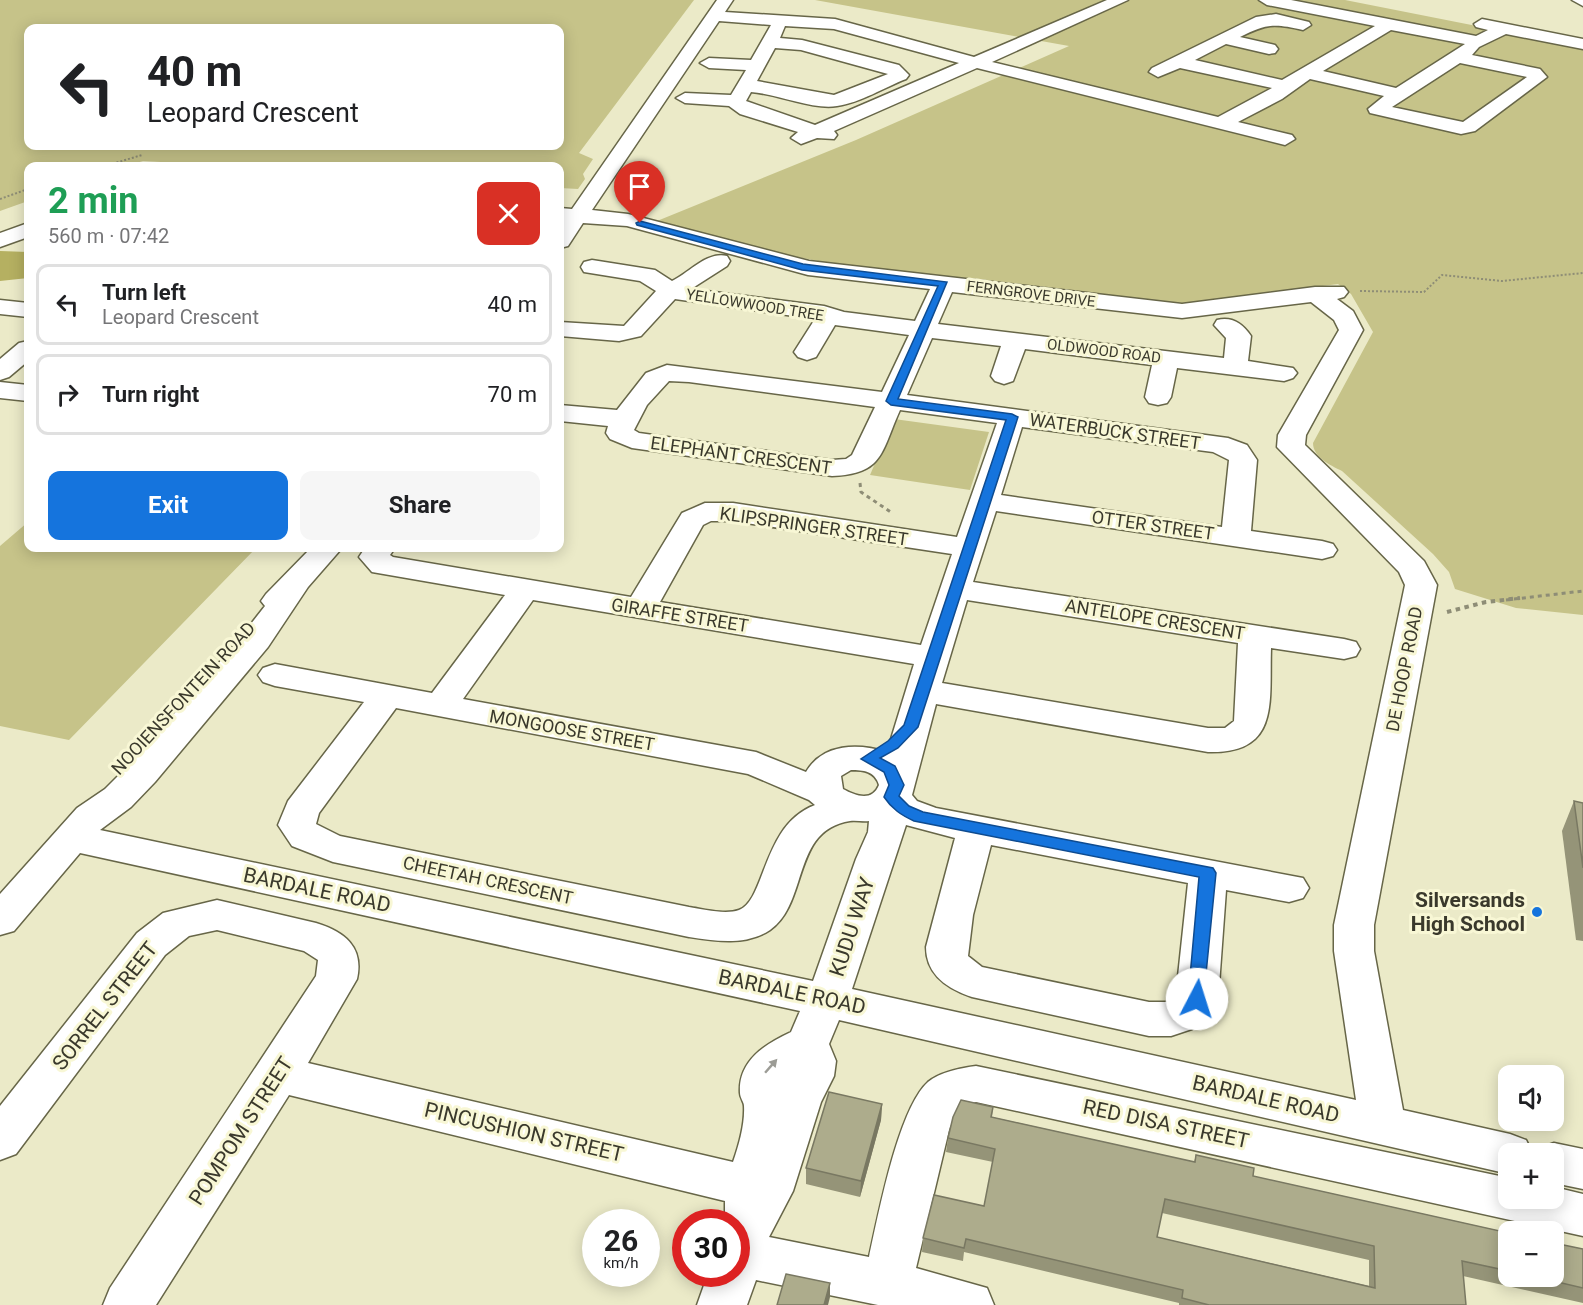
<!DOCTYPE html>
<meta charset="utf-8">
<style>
body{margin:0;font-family:Roboto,sans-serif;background:#f6f6f6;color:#202124;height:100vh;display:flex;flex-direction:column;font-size:22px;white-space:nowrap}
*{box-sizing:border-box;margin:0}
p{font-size:20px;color:#757577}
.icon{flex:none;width:33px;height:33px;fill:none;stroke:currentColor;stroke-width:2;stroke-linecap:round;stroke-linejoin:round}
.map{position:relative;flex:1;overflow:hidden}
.drawer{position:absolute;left:24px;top:162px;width:540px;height:390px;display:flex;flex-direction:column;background:#fff;border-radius:12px;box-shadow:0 3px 15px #0003}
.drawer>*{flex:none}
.guide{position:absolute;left:24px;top:24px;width:540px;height:126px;border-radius:12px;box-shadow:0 3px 15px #0003;background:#fff;color:#202124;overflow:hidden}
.buttons{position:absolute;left:1498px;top:1065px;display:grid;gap:12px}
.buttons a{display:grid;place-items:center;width:66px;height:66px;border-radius:12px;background:#fff;box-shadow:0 3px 15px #0003;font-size:30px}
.speed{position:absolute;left:582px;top:1209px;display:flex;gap:12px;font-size:30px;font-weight:700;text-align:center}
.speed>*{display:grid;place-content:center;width:78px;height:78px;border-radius:50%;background:#fff;box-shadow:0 3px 15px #0003;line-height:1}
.speed small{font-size:15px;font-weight:400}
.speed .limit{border:9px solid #d22;background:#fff;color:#111}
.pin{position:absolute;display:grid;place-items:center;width:51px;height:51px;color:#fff;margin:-62px -26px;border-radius:50% 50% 50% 0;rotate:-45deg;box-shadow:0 0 6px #0007}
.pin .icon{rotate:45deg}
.me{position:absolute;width:66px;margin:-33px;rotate:5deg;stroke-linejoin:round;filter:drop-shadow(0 0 4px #0008)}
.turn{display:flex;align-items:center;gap:21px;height:126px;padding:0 24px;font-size:27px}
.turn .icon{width:78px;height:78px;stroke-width:2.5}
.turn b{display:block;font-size:42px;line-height:51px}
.round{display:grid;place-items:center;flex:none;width:63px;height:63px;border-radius:12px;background:#f6f6f6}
.overview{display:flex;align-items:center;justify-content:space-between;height:102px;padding:0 24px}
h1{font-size:36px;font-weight:700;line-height:45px;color:#1e9e55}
.primary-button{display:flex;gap:12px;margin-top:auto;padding:12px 24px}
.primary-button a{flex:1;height:69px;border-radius:12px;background:#1574dd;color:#fff;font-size:24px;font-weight:700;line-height:69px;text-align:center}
.primary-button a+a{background:#f6f6f6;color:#202124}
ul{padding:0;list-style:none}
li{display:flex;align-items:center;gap:18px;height:81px;margin:0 12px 9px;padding:0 12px;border:3px solid #e0e0e0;border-radius:12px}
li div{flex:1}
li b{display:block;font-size:22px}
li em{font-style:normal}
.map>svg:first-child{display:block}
.green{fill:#c6c389;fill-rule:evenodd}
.water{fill:#b5b061}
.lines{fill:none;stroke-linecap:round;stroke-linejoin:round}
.minor-casing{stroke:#676648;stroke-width:3}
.path-far2{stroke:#8e8d76;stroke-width:2;stroke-dasharray:2 2;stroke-linecap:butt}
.path-far1{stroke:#8e8d76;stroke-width:3;stroke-dasharray:4 4;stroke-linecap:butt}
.path{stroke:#8e8d76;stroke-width:4;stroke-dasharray:4.5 4.5;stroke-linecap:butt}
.minor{fill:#fff;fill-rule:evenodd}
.wall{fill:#959478;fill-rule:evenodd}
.shaded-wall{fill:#797862}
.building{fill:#adac8c;stroke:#797862;stroke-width:1.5;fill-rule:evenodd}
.oneway{fill:#9c9c96}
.route{fill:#1574dd;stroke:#0e4b90;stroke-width:1.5}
.poi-dot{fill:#1574dd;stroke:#f8f7d5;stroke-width:2}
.labels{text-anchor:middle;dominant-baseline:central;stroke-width:6;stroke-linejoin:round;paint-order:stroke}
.far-street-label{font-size:15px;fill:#3a392c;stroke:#f8f7d5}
.street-label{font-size:18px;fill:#3a392c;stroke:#f8f7d5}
.near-street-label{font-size:21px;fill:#3a392c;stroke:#f8f7d5}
.near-poi-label{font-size:21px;font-weight:bold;fill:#3a392c;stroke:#f8f7d5;text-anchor:end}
</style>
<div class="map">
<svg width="1583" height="1305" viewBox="0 0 1583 1305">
<rect width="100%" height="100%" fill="#ebeac8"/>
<g class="green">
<path d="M0,0h694l-115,153 14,6 -10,15 2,5 -7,10 -18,-1v-22h-328l-89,-5 -17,5h-98v35l-28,10zM28,28h532v118h-532z"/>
<path d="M815,0h530l238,47v568l-67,-7 -61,-19 -6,-17 -16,-18 -91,-83c-12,-6 -29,-14 -29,-28l60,-111 -22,-38 -13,-10 -155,20 -344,-39 -57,-11 -125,-33 199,-81 213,-94z"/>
<path d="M894,419l95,13 -19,58 -100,-15z"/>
<path d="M28,522v26h228l-187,192 -69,-14v-180z"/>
</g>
<path class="water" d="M0,251l28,1v26l-28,3z"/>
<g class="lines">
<g class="minor-casing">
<g id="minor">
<path d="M717,0h16l-8,12 110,7 139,38 133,-57h21l-136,62 226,55 54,-29 -92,-20 -22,9 -9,-5 3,-4 104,-51 20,-3 33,8 2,3 -8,5c-30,-7 -36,-6 -63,7l35,8 3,4 -3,4 -6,1 -43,-10 -31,16 87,20 93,-54 -108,-21 -8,-5h32l185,36 12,-6 -12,-3 -2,-3 8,-5 101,20v10l-77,-15 -27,13 -7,8 68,14 7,8 -72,54 -14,3 -91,-21 -2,-4 16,-13 -74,-17 -28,20 -44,23 54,13 3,4 -10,6 -308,-77 -143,63 3,4 -3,4 -17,-1 -16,6 -10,-6 7,-6 -58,-18 -11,-8 -44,-3 -9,-5 9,-5 46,2 15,-25 -37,-2 -9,-5 9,-5 42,2 20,-35 -52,-4 -127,189 36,4 181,47 373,43 133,-17h29l4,5 -4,5 -7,2 16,12 10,19 -57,105 -1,10 119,116 13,24 -63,340v26l29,159 107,24 16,6 7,14h-24v20l-670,-154 -10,24 7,17 -2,15 -13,26 -28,89 -24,46 100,20c9,-40 29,-148 59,-175 12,-10 33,-14 48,-16l533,112v20h45v-11l29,7v42l-607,-134c-17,4 -21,13 -27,28l-33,138 71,20 7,17h-116l-122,-25 -9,25h-50l11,-31h28v-52h-11v-21l-436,-106 -133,210h-53l7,-17 206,-312 2,-16 -14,-9 -87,-21 -28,6 -24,19 -149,199 -16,6v-54l137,-173 26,-20 54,-13 99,23c29,9 48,24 41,56l-49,84 425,99c6,-17 12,-38 11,-56 0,-4 -4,-8 -4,-13 -2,-32 25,-49 51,-61l9,-21 -720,-158 -66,78 -14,4v-41l77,-86 28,-19 24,-24 102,-116 34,-43 -4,-5 5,-7 45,-46h31l-34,39 -40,60 -113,135 -24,25 -31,23 713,151 43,-122 12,-27 1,-11c-6,1 -13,-1 -19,0 -59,9 -41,82 -80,109 -24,16 -55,11 -81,7l-356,-75 -41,-16 -14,-21 10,-24 76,-99 -89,-16 -12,-4 -5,-7 5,-7 12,-4 157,29 73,-98 -133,-23 -13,-15 6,-9h30l-5,7 3,2 238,40 51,-84 23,-10h28l224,34 40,-114 -97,-13c-19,42 -16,64 -68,66l-200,-28 -22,-9 -4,-6 2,-7 -48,-5v-16l57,5 29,-37 21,-8 215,27 27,-57 -74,-10 -19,32 -9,3 -9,-3 -4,-5 21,-33 -140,-20 -34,37 -22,5 -59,-5v-14l64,4 32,-35 -16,-10 -56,-9 -3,-5 3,-5 8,-2 63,10 17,11c17,-8 35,-30 55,-25l3,5 -3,5 -36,23 133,17 20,6 71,9 15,-32 -122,-14 -181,-49 -44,-3 -15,23 -8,2v-22l3,-5 -3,-1v-12l12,1zM785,26l49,3 125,34 -144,62 -69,-24 5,-9c28,2 61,18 86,14 23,-3 48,-19 69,-27l3,-4 -10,-10 -97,-25 -22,-2zM1391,30l74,14 -69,44 -73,-17zM775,48l26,2 87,24 -54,21 -77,-14zM1460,63l67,14 -64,45 -71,-15zM952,292l230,26 129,-16 23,18 5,10 -61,105 -1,12 122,125 6,13 -71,340v26l22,149 -504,-111 54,-164 49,13 -29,109c0,28 22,42 46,50l177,39h22l21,-7 11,-7 9,-11 6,-12 8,-109 63,12 14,-4 6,-10 -6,-10 -367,-70 -19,-7 -5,-6 24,-91 272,48c73,2 61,-51 63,-104l73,11 12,-3 4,-7 -4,-7 -12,-3 -371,-57 23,-71 326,48 11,-3 4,-6 -4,-6 -11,-3 -71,-10 6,-71 -10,-15 -19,-7 -321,-43 25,-57 69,8 -10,30 4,5 9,3 9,-3 12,-32 127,16 -7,32 4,6 9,2 9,-2 4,-6 6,-29 107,13 9,-3 4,-5 -4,-5 -45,-7 3,-25c-8,-12 -19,-20 -34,-16l-3,5 12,13 -2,20 -286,-34zM669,381l20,1 186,25 -23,48 -6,4 -14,1 -193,-27 -5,-3 13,-25zM1022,427l191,25 16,8 -7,67 -221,-32zM711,521h22l219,33 -31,91 -261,-43 43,-77zM533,600l381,64 -27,88c-29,-9 -64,-9 -81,20l-50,-20 -293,-53zM967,600l271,43 -4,78 -9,7h-17l-266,-45zM396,708l352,66 61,26 6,5c-53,20 -49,95 -76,105 -14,5 -36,-1 -50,-3l-349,-71 -24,-12 3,-11zM851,770c12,0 24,1 28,15 -7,17 -23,11 -36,4l-2,-13zM991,845l197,38 -12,112 -8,7h-19l-167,-35 -14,-11 5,-41z"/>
<path d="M1572,0h11v6z"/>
<path d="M28,223v14l-28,10v-14z"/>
<path d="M0,300l28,3v14l-28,-3z"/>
<path d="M28,341v20l-19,16 -9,3v-21l19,-16z"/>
<path d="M0,382l28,3v16l-28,-3z"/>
<path d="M1554,1143l29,6v40l-29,-6v-29h-19l3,-5z"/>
</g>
</g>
<g class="path-far2">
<path d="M105,166l37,-11"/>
<path d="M0,199l28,-10"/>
<path d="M1360,291l64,1 18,-17 60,6 81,-8"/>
</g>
<g class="path-far1">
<path d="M860,483l1,9 31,21"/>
<path d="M1506,600l77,-9"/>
</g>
<path class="path" d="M1447,612l39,-10 34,-4"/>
<use href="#minor" class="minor"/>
</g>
<g class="wall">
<path d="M1574,801l9,2v138l-7,-1 -14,-109z"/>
<path d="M882,1104l-1,16 -21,77 -54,-13v-16z"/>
<path d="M993,1107l-1,10 202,45 2,-7 57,21 256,57v43h45l29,-27v54l-120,-27 3,29h-287v-2l-215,-51 -1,9 -41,-9 1,-14 61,-32 9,-44 -47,-10 2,-14zM1162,1213l207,47v26l-212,-49z"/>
</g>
<g class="shaded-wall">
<path d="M561,425l2,20 -3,2v-21z"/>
<path d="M882,1104l-1,16 -21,77 1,-16z"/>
<path d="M830,1283v14l-2,8h-4z"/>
</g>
<g class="building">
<path d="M1574,801l9,2v65z"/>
<path d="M829,1092l53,12 -21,77 -55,-13z"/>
<path d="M961,1100l32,7 -2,10 204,45 1,-7 58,13 -1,8 256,57v38l-47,-10 4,44h-257l-27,-7 1,-8 -217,-51 -2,9 -41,-10 11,-43 50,11 11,-57 -47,-11 5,-21zM1165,1199l209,47 1,42 -218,-51z"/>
<path d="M1554,1243l29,6v39l-51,-12h22z"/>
<path d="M786,1274l44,9 -6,22h-47z"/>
</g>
<defs><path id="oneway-solid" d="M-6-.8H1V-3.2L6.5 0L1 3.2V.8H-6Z" transform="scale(1.5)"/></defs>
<use class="oneway" href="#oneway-solid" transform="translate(771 1066) rotate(-49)"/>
<path class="route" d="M640,221l163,43 144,18 -49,117 114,15 6,3 -100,310 -20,21 -18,10 15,8 9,19 -5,11 10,10 14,6 290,56 3,5 -13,131h-13l-2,-5 11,-122 -285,-56c-13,-6 -22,-12 -30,-24l5,-12 -5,-13 -23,-13 27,-18 16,-16 102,-305 -115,-15 -5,-4 52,-115 -136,-16 -165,-45 -1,-2z"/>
<circle class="poi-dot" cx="1537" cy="912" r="6"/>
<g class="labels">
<g class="far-street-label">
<text transform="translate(1031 294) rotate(7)">FERNGROVE DRIVE</text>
<text transform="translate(755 305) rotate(9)">YELLOWWOOD TREE</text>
<text transform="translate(1104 351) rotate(7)">OLDWOOD ROAD</text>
</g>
<g class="street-label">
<text transform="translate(1115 431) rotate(8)">WATERBUCK STREET</text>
<text transform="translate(741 455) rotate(8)">ELEPHANT CRESCENT</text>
<text transform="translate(1153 525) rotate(8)">OTTER STREET</text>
<text transform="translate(814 526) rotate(8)">KLIPSPRINGER STREET</text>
<text transform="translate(680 615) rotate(9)">GIRAFFE STREET</text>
<text transform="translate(1155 619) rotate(9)">ANTELOPE CRESCENT</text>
<text transform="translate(1404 669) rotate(-79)">DE HOOP ROAD</text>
<text transform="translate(183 698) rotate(-47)">NOOIENSFONTEIN ROAD</text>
<text transform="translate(572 730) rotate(10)">MONGOOSE STREET</text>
<text transform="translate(488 880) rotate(12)">CHEETAH CRESCENT</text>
</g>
<g class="near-street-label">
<text transform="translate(317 890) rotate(12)">BARDALE ROAD</text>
<text transform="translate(852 927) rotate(-72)">KUDU WAY</text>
<text transform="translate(792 992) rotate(12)">BARDALE ROAD</text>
<text transform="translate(105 1006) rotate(-52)">SORREL STREET</text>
<text transform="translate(1266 1099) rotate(13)">BARDALE ROAD</text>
<text transform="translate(1166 1124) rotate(12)">RED DISA STREET</text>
<text transform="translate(241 1131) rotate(-57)">POMPOM STREET</text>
<text transform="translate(524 1132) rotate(13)">PINCUSHION STREET</text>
</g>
<g class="near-poi-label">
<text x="1525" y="900">Silversands<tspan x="1525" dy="24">High School</tspan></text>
</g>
</g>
</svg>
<div class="buttons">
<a><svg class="icon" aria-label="sound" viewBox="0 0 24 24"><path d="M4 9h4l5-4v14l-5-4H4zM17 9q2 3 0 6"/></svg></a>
<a>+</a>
<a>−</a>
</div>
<div class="speed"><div>26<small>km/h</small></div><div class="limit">30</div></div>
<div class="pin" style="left:640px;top:223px;background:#d93025"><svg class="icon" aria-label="arrive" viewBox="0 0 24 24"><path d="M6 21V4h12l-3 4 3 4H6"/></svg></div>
<svg class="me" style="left:1197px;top:999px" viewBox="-20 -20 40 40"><circle r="19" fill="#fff"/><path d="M0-13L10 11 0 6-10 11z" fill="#1574dd"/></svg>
<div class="guide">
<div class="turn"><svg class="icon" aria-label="left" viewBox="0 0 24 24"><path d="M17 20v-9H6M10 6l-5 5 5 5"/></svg><div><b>40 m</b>Leopard Crescent</div></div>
</div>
<section class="drawer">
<div class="overview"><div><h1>2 min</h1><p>560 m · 07:42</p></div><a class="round" style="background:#d93025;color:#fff"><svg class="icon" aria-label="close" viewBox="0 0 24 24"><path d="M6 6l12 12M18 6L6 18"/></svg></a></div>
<ul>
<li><svg class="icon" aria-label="left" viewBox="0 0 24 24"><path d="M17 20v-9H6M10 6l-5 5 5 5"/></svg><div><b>Turn left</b><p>Leopard Crescent</p></div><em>40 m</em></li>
<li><svg class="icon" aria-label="right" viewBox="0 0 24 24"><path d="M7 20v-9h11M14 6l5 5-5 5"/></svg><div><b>Turn right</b></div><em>70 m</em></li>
</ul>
<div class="primary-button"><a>Exit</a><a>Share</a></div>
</section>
</div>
